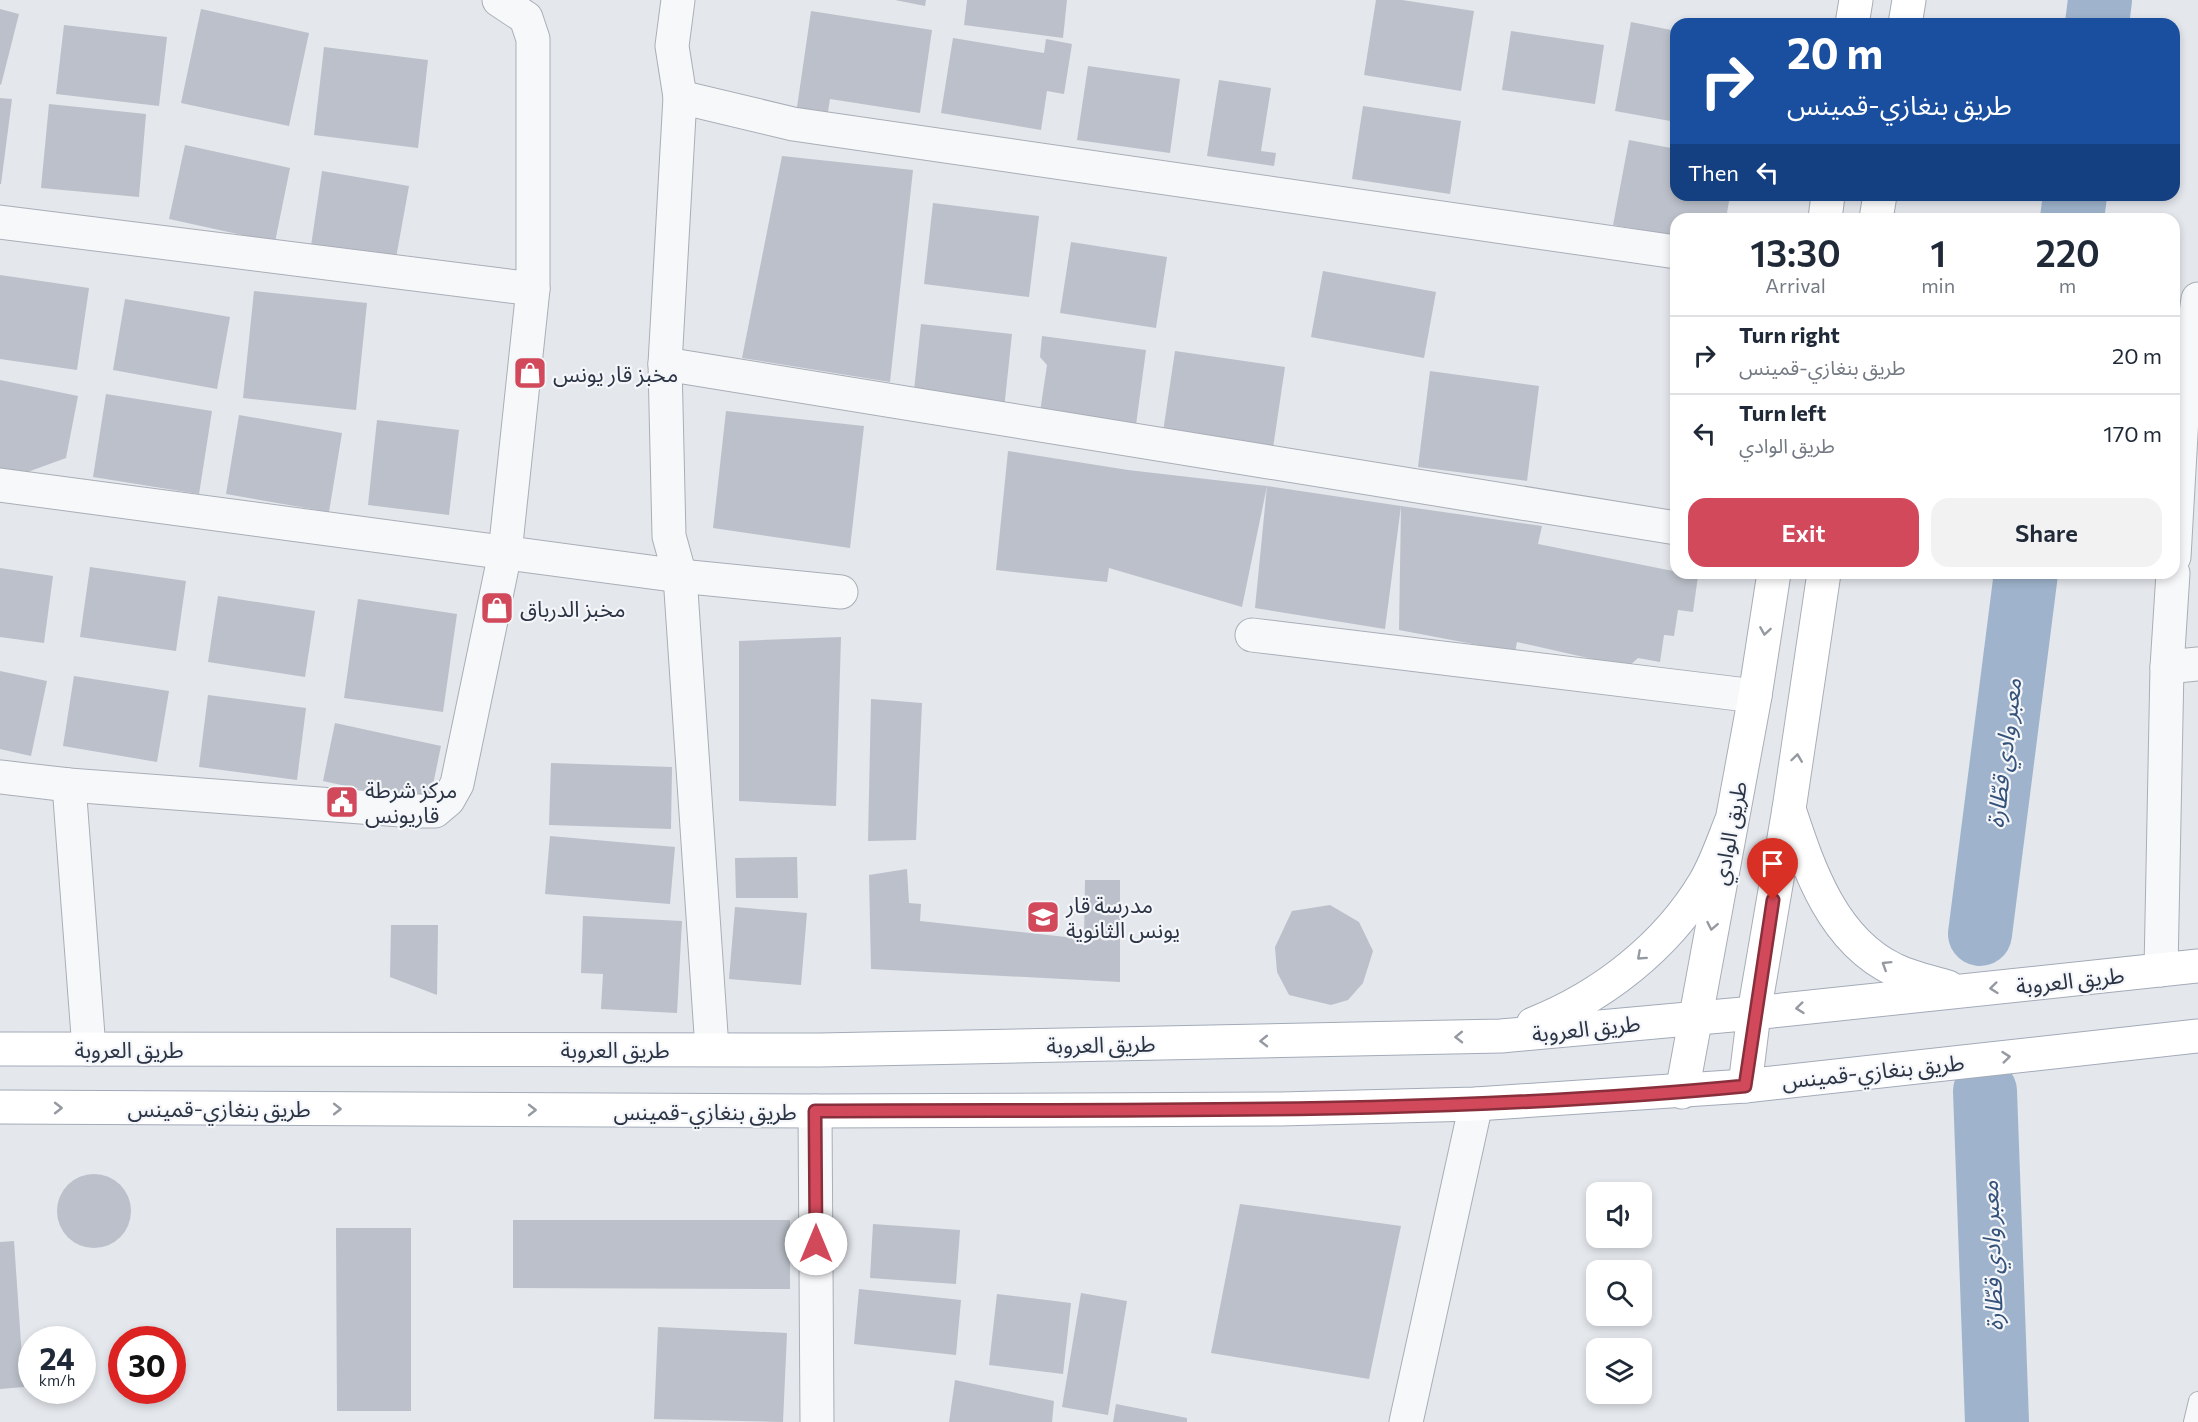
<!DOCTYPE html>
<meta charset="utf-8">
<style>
body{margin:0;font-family:Commissioner,"Noto Sans Arabic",sans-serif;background:#f2f2f3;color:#1f2937;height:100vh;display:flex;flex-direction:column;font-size:22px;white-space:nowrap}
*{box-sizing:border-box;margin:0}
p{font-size:20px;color:#747a83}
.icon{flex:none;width:33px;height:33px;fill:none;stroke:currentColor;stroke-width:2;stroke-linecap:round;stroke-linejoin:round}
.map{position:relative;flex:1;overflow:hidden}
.details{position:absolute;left:1670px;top:213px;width:510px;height:366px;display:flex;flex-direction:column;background:#fff;border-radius:18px;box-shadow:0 3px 9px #0003}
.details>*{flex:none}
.guide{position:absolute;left:1670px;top:18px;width:510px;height:183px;border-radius:18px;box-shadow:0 3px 9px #0003;background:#1a4fa0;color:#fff;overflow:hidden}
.controls{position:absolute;left:1586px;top:1182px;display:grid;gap:12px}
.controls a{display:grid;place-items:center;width:66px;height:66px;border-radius:12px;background:#fff;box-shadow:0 3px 9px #0003;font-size:30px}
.speed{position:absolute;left:18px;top:1326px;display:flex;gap:12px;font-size:30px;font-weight:700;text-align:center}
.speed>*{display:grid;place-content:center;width:78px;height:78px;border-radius:50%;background:#fff;box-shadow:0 3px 9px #0003;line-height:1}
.speed small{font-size:15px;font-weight:400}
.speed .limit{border:9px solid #d22;background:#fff;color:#111}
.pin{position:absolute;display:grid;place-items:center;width:51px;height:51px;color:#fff;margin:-62px -26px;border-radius:50% 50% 50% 0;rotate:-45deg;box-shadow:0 0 6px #0007}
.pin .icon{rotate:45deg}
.me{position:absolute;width:66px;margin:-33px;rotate:0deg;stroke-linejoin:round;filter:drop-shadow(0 0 4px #0008)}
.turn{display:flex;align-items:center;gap:21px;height:126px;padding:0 18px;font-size:27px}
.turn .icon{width:78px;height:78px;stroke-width:2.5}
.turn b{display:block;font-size:42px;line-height:51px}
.then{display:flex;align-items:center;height:57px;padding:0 18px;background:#0003;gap:12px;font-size:22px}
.eta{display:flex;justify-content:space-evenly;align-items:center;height:102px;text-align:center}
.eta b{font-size:36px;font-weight:600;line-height:42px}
.primary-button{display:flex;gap:12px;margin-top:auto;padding:12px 18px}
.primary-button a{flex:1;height:69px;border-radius:18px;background:#d1495b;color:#fff;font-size:24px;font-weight:600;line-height:69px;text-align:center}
.primary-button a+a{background:#f2f2f3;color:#1f2937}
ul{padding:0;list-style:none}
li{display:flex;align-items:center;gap:18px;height:78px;padding:0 18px;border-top:2px solid #e0e1e3}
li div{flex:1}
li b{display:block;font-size:22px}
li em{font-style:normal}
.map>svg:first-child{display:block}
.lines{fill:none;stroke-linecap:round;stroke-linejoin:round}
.river{stroke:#9fb4cc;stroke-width:64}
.building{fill:#bbc0ca}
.service-casing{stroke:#a9aeb7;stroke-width:20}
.minor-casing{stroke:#a9aeb7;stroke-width:35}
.secondary-casing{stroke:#a9aeb7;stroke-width:35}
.primary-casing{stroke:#a3abb8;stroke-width:35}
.service{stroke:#f7f8fa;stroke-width:18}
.minor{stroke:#f7f8fa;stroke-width:33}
.secondary{stroke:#fff;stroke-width:33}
.primary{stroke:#fff;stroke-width:33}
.oneway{stroke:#959aa2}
.route-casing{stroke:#882f3b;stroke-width:15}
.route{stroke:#d1495b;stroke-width:10}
.labels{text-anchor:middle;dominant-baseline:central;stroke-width:4.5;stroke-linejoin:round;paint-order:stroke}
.poi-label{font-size:22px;fill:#2b3445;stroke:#f4f6f9;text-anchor:start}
.street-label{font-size:22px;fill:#2b3445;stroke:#f4f6f9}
.water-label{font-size:24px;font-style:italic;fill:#34527a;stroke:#f4f6f9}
</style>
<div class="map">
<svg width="2198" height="1422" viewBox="0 0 2198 1422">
<rect width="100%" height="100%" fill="#e4e7ec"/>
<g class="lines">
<g class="river">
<path d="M2097,24l3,-24"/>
<path d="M2072,219l3,-24"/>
<path d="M1980,934l46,-361"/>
<path d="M1985,1091l12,331"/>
</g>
</g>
<g class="building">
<path d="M895,0h31l-1,6z"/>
<path d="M967,0h100l-4,38 -99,-13z"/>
<path d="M1376,0h26l72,11 -13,80 -97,-16z"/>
<path d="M0,9l19,5 -18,71 -1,-1z"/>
<path d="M201,9l108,24 -20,93 -108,-23z"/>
<path d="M811,11l121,19 -12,83 -90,-14 -3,19 -31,-4z"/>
<path d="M1631,22l45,9v91l-61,-11z"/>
<path d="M64,25l103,12 -8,69 -103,-12z"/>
<path d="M1511,31l93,14 -9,59 -93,-14z"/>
<path d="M953,38l91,15 2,-14 26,5 -8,50 -17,-3 -6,39 -100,-17z"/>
<path d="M324,47l104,13 -10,88 -104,-13z"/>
<path d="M1088,66l92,13 -10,74 -93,-13z"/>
<path d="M1219,80l52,8 -10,63 15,2 -2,13 -67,-10z"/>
<path d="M0,98l12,1 -11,85h-1z"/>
<path d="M49,104l97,10 -7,83 -98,-9z"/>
<path d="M1363,106l98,15 -11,73 -98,-15z"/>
<path d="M1629,140l47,9v46h54l-4,24h-50v17l-63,-11z"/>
<path d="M185,145l105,23 -15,74 -106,-23z"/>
<path d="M782,156l131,14 -23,212 -148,-24z"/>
<path d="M322,171l87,15 -13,72 -85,-12z"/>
<path d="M933,203l106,13 -10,81 -105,-13z"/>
<path d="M1071,242l96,15 -11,71 -96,-15z"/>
<path d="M1323,271l113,21 -12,66 -113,-21z"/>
<path d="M0,275l89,13 -12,82 -77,-11z"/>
<path d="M254,291l113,12 -11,107 -113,-12z"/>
<path d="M125,299l105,18 -13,72 -104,-19z"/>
<path d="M921,324l91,10 -8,75 -91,-9z"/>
<path d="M1042,336l104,14 -10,75 -96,-13 7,-47 -7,-8z"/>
<path d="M1175,351l110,16 -12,81 -110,-16z"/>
<path d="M1430,371l109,15 -12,95 -109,-14z"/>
<path d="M0,380l78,16 -12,62 -44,16 -22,-5z"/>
<path d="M106,394l106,17 -13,83 -106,-17z"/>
<path d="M726,411l138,15 -14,122 -137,-20z"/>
<path d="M239,415l103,18 -13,79 -103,-18z"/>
<path d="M377,420l82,10 -10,85 -81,-10z"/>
<path d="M1008,451l120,19 139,16 -25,121 -133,-39 -2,14 -111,-12z"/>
<path d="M1267,486l134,20 -16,123 -130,-21z"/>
<path d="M1401,506l141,20 -4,18 160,32 -5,36 -15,-2 -4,26 -10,-1 -4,27 -22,-4 -10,9 -111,-25 -2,10 -116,-22z"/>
<path d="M90,567l96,14 -10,70 -96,-14z"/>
<path d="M0,568l53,8 -9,67 -44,-6z"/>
<path d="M218,596l97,15 -10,66 -97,-15z"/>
<path d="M358,599l99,15 -14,98 -99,-14z"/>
<path d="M841,637l-5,169 -97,-5v-160z"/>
<path d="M0,671l47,10 -16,75 -31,-7z"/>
<path d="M74,676l95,15 -12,71 -94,-16z"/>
<path d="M208,695l98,13 -9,72 -98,-13z"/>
<path d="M871,699l51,4 -6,137 -48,1z"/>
<path d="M335,723l106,23 -12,58 -106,-23z"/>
<path d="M551,763l121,4 -1,62 -122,-4z"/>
<path d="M550,836l125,11 -5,57 -125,-10z"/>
<path d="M797,857l1,41h-62l-1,-40z"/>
<path d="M907,869l2,34 12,1 -1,17 164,18 1,-59h35v102l-249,-13 -2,-94z"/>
<path d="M1330,905l29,17 14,29 -10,32 -15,17 -17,5 -42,-10 -12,-23 -2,-25 17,-36z"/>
<path d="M735,907l72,6 -6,72 -72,-6z"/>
<path d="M583,916l99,5 -5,92 -76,-4 2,-35 -22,-1z"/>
<path d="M391,925h47l-1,70 -47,-18z"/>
<circle cx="94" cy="1211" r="37"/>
<path d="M1240,1204l161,22 -32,153 -158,-26z"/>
<path d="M513,1220h277v69l-277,-1z"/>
<path d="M873,1224l87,6 -4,54 -86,-6z"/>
<path d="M336,1228h75v183h-74z"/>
<path d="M14,1241l10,146 -24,2v-147z"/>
<path d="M859,1289l102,11 -5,55 -102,-11z"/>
<path d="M1081,1293l46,8 -19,114 -46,-8z"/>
<path d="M997,1294l74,9 -8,71 -74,-9z"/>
<path d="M658,1327l129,6 -4,89 -129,-3z"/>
<path d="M955,1380l99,21 -2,21h-103z"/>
<path d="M1116,1404l71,14v4h-74z"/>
</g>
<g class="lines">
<g class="service-casing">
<path id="service" d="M2193,1422l5,-21"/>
</g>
<g class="minor-casing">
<g id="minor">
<path d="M678,0l-6,46 8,51 -15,267 4,172 11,40 32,473"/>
<path d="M680,97l113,27 883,128"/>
<path d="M0,222l533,67"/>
<path d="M665,364l1011,164"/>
<path d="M0,485l680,91 161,16"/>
<path d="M2174,557l8,-140 16,-118"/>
<path d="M1252,635l503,61"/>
<path d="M2167,667l31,-3"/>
<path d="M0,777l69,8 345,26h21l13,-11 9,-16 48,-231 28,-264v-250l-7,-21 -27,-18"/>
<path d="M69,785l20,264"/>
<path d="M2161,970l6,-303 6,-94"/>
<path d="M815,1111l2,311"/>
<path d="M1406,1422l70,-318"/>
</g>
</g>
<g class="secondary-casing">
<g id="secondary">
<path d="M1852,24l4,-24"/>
<path d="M1905,24l4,-24"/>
<path d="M1825,219l3,-24"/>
<path d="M1876,219l4,-24"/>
<path d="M1745,1086l9,-73 35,-204 35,-236"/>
<path d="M1682,1092l73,-396 19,-123"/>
</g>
</g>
<g class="primary-casing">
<g id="primary">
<path d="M1789,809c20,61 44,132 106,161 16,8 36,12 53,17"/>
<path d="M1533,1024c69,-27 134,-78 172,-142 11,-19 18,-40 26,-60"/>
<path d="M0,1049l820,1 681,-14 253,-23 444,-47"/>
<path d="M0,1107l815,4 465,-2 196,-5 269,-18 453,-50"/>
</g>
</g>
<use href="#service" class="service"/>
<use href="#minor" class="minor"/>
<use href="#secondary" class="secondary"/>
<use href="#primary" class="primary"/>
</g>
<defs><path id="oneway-chevron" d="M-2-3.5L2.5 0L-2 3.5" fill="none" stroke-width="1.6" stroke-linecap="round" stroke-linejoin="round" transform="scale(1.5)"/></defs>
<g class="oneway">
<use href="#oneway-chevron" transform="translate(1765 631) rotate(99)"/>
<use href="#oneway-chevron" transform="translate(1797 758) rotate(-82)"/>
<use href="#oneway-chevron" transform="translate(1712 926) rotate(101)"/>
<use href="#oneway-chevron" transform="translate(1641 956) rotate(138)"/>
<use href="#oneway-chevron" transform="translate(1886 965) rotate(-148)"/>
<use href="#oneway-chevron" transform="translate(1994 988) rotate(174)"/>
<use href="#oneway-chevron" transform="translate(1800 1008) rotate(174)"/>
<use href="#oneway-chevron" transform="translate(1459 1037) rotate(179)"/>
<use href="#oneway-chevron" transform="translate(1264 1041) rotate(179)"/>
<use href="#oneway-chevron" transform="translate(2006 1057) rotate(-6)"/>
<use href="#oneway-chevron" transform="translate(58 1108)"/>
<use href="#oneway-chevron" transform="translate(337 1109)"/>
<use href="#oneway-chevron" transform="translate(532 1110)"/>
</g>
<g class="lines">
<g class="route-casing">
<path id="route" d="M816,1244l-1,-133c310,-2 621,5 930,-25l28,-186"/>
</g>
<use href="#route" class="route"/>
</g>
<defs>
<g id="shop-square" transform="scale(1.725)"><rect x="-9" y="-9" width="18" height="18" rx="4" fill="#d1495b" stroke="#f4f6f9"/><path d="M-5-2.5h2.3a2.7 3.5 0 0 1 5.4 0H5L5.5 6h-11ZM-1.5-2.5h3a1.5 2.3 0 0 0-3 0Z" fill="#fff"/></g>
<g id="civic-square" transform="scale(1.725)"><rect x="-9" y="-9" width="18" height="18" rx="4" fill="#d1495b" stroke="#f4f6f9"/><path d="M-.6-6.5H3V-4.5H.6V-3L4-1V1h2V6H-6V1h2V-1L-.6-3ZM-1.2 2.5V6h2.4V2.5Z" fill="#fff"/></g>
<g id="school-square" transform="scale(1.725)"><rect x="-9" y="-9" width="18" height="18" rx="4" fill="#d1495b" stroke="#f4f6f9"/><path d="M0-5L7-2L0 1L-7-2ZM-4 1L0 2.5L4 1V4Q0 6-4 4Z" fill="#fff"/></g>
</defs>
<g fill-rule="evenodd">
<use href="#shop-square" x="530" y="373"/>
<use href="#shop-square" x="497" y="608"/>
<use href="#civic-square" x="342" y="802"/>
<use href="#school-square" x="1043" y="917"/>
</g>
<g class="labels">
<g class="poi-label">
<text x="553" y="373">مخبز قار يونس</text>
<text x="520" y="608">مخبز الدرباق</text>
<text x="365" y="789">مركز شرطة<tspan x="365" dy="25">قاريونس</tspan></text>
<text x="1066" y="904">مدرسة قار<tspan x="1066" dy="25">يونس الثانوية</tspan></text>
</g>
<g class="street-label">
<text transform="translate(1729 833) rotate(-79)">طريق الوادي</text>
<text transform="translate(2070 980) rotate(-6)">طريق العروبة</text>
<text transform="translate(1586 1028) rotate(-6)">طريق العروبة</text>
<text transform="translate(1101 1044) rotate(-1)">طريق العروبة</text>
<text x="129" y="1049">طريق العروبة</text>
<text x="615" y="1049">طريق العروبة</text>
<text transform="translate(1873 1071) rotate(-6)">طريق بنغازي-قمينس</text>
<text x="219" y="1108">طريق بنغازي-قمينس</text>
<text x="705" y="1111">طريق بنغازي-قمينس</text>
</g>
<g class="water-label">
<text transform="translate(2003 753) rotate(-83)">معبر وادي قطّارة</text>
<text transform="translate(1991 1256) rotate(-92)">معبر وادي قطّارة</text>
</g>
</g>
</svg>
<div class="controls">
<a><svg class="icon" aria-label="sound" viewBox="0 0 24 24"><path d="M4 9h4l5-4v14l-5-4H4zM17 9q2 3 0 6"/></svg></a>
<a><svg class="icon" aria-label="search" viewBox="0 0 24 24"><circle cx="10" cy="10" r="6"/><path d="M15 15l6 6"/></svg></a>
<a><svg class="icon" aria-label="layers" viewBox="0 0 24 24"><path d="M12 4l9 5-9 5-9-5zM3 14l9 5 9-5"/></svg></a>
</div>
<div class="speed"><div>24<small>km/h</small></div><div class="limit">30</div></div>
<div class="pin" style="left:1773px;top:900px;background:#d93025"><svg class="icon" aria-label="arrive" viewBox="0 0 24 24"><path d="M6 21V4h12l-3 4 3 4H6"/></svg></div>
<svg class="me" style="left:816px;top:1244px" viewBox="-20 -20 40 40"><circle r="19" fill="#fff"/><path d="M0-13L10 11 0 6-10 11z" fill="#d1495b"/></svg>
<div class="guide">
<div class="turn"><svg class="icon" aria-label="right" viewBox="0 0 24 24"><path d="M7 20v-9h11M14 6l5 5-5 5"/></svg><div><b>20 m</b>طريق بنغازي-قمينس</div></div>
<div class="then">Then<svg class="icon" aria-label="left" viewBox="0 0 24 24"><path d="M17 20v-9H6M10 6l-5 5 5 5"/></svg></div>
</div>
<section class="details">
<div class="eta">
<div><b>13:30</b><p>Arrival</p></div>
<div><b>1</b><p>min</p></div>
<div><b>220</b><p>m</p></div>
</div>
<ul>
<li><svg class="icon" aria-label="right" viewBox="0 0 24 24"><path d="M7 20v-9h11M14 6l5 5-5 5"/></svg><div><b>Turn right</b><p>طريق بنغازي-قمينس</p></div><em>20 m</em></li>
<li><svg class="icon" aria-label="left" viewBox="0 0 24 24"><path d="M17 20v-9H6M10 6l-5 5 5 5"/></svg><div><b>Turn left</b><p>طريق الوادي</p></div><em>170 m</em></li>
</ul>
<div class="primary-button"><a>Exit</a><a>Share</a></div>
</section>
</div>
